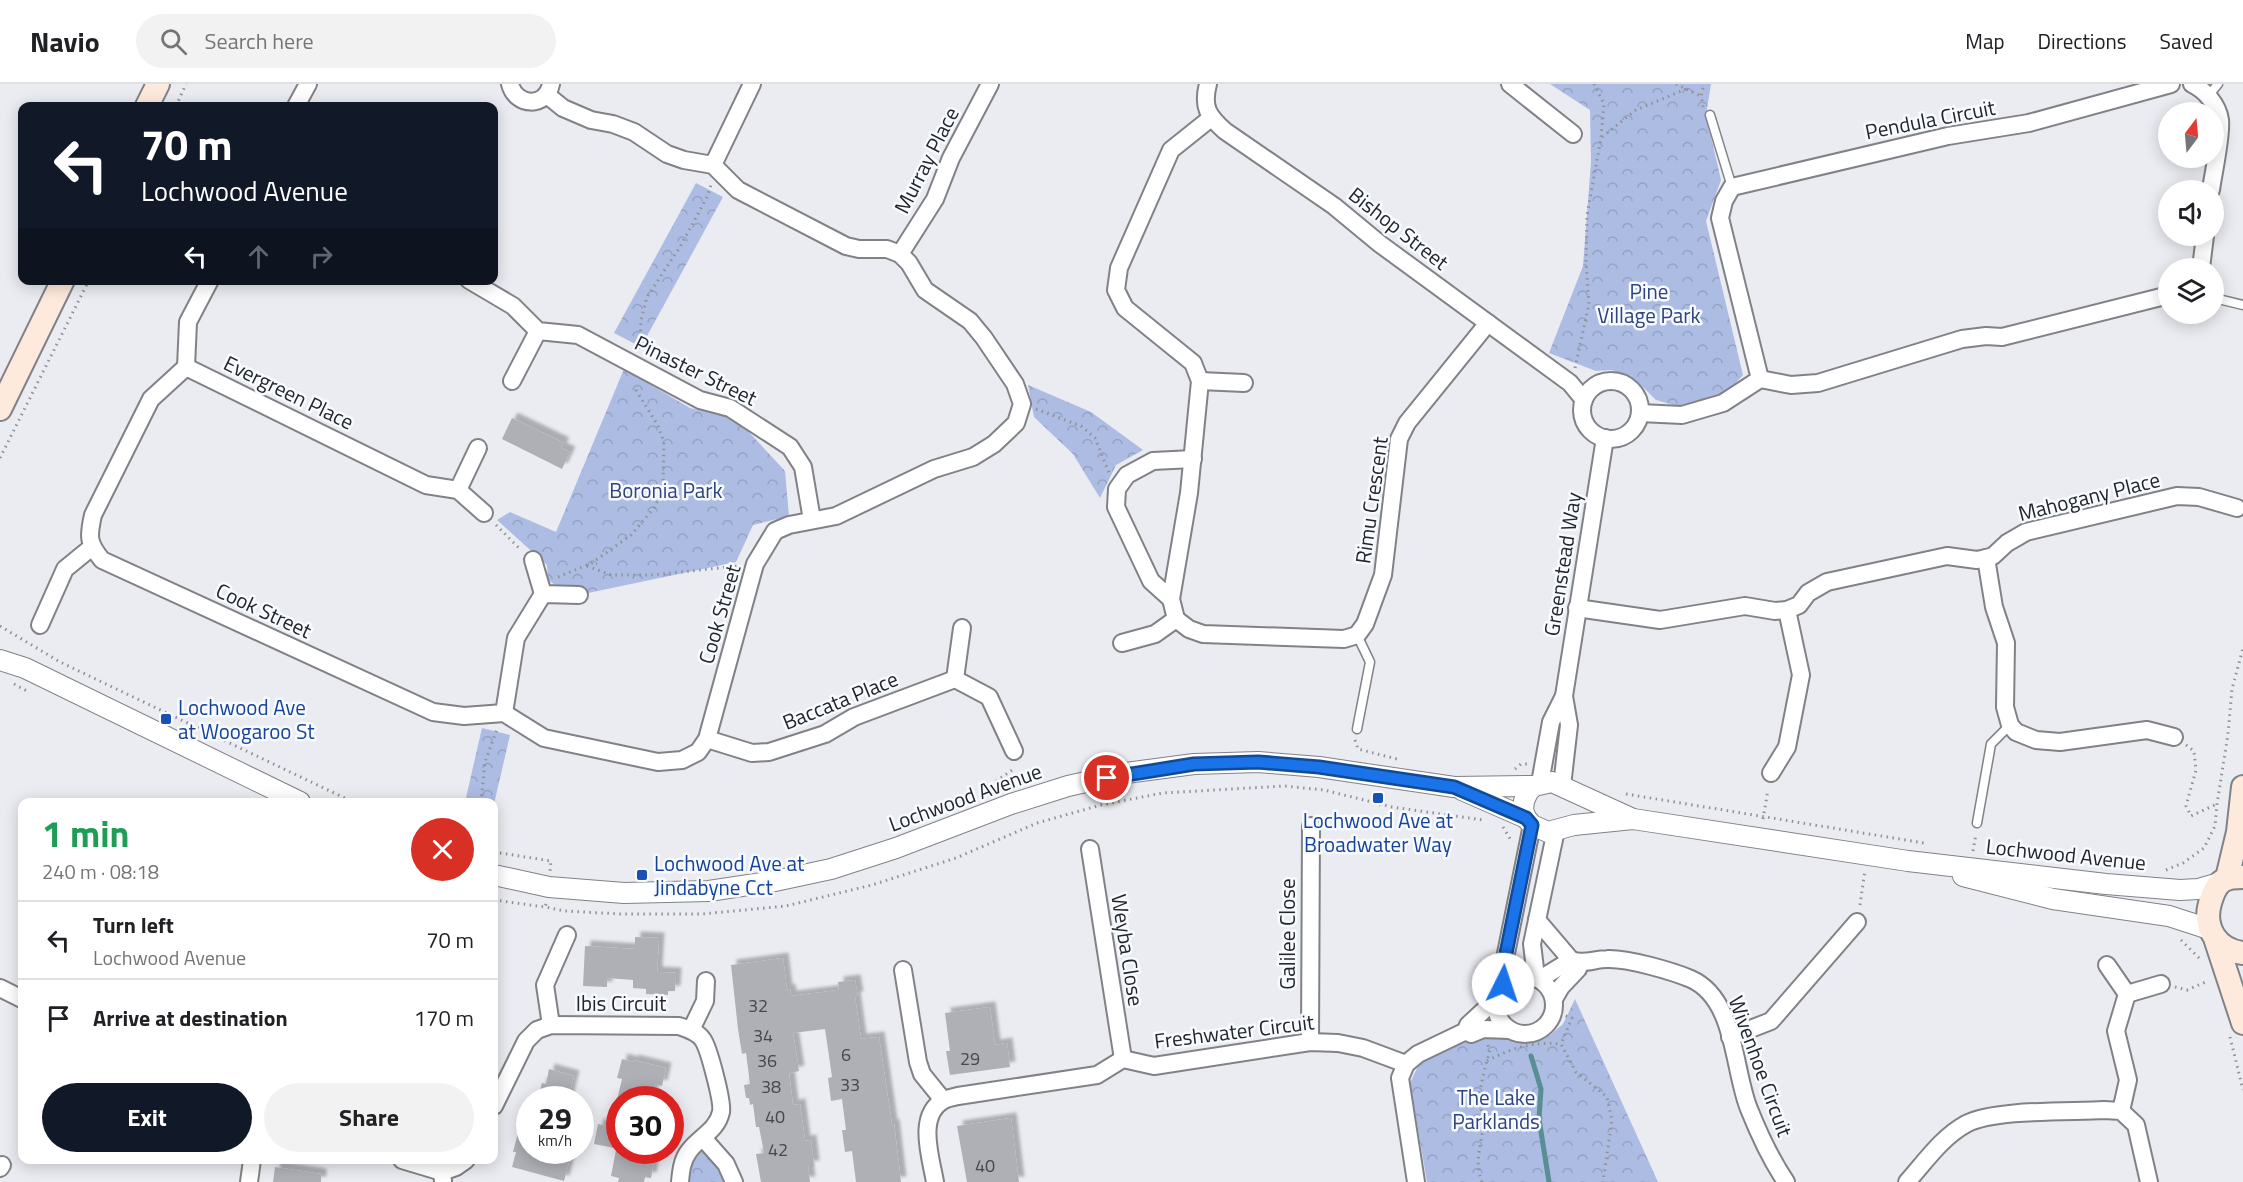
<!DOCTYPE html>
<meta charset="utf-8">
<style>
body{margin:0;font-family:"Titillium Web",sans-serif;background:#f2f2f2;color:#202124;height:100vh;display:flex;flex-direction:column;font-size:22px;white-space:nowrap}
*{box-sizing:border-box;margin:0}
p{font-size:20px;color:#757577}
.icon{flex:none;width:33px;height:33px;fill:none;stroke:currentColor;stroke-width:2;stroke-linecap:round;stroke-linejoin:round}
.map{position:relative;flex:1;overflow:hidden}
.details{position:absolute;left:18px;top:714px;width:480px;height:366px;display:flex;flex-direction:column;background:#fff;border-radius:12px;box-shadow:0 3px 15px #0003}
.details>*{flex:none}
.hud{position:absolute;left:18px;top:18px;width:480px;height:183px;border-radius:12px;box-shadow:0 3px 15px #0003;background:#111827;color:#fff;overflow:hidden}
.needle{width:39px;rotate:16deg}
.fabs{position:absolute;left:2158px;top:18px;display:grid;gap:12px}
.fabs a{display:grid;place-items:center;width:66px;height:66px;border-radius:50%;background:#fff;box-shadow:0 3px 15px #0003;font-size:30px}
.speed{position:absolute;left:516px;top:1002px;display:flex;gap:12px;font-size:30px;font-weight:700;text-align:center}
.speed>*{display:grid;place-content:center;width:78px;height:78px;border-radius:50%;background:#fff;box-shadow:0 3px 15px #0003;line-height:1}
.speed small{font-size:15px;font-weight:400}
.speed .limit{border:9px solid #d22;background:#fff;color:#111}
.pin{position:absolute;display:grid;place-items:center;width:51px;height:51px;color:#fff;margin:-26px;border:3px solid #fff;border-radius:50%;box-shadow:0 2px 6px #0007}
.me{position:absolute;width:66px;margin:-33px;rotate:4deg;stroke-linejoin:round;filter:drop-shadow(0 0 4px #0008)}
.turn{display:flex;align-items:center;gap:21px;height:126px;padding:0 24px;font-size:27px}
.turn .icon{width:78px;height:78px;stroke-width:2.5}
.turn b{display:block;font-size:42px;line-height:51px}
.lanes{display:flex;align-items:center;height:57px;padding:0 24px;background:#0003;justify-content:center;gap:30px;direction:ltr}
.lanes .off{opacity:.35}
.round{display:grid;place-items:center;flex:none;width:63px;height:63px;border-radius:32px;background:#f2f2f2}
.summary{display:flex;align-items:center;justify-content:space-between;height:102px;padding:0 24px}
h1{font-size:36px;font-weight:700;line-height:45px;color:#1e9e55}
.action{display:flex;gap:12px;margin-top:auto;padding:12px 24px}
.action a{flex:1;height:69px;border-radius:36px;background:#111827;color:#fff;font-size:24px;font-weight:700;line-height:69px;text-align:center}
.action a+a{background:#f2f2f2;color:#202124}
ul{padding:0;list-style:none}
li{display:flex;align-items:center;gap:18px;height:78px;padding:0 24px;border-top:2px solid #e0e0e0}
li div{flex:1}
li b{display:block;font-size:22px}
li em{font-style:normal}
header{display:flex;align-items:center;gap:36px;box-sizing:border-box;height:84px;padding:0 30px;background:#fff;border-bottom:2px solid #e0e0e0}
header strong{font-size:28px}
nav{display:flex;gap:33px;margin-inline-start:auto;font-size:21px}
.search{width:420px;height:54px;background:#f2f2f2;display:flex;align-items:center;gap:15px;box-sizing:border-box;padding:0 21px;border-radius:33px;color:#757577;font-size:22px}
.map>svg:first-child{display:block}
.park{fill:url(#park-crowns)}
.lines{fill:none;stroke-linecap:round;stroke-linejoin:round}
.stream{stroke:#598f94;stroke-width:5}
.building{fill:#aeb0b5;filter:url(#shadow)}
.service-casing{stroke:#818287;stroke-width:11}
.minor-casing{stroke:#818287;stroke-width:20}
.tertiary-casing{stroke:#818287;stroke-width:22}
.secondary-casing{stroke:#818287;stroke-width:26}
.path{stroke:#8f9194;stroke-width:3;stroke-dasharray:1.5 4.5;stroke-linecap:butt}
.service{stroke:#fff;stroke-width:8}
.minor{stroke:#fff;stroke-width:16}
.tertiary{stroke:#fff;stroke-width:20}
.secondary{stroke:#feeadd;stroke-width:22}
.route-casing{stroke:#114b97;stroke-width:15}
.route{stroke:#1a73e8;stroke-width:10}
.transit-dot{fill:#1a4fb4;stroke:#f7faff;stroke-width:2}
.labels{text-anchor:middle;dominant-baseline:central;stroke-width:5;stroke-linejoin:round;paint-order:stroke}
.number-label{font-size:18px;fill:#46484a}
.street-label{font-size:21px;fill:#242527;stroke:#f7faff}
.park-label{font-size:21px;fill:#2e4380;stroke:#f7faff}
.transit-label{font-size:21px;fill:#164399;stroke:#f7faff;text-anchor:start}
</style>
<header>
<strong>Navio</strong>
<div class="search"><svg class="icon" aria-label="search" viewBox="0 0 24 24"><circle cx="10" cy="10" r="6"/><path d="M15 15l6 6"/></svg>Search here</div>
<nav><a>Map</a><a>Directions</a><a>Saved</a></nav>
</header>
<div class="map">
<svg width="2243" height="1098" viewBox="0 0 2243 1098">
<defs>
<pattern id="park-crowns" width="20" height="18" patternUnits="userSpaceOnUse" patternTransform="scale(1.5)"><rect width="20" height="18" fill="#acbce3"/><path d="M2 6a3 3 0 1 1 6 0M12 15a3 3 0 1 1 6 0" fill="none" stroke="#94a1c3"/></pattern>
<filter id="shadow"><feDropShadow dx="5.5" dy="-5.5" stdDeviation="1.5" flood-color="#0004"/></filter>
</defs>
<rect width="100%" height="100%" fill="#eaecf1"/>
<g class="park">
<path d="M1550,0h161l-5,31 15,65 -15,41 37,154 -13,14 -20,11 -33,6 -21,-6 -12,-12 -32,-18 -16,1 -47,-18 34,-87 8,-104 -1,-52z"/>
<path d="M696,99l27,14 -82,150 -27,-14z"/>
<path d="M624,285l66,39 34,8 23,14 38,41 4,45 -36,9 -17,37 -148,31 -27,-4 -13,-9 -1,-15 -50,-45 13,-8 46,20z"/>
<path d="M1028,301l63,27 52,38 -27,15 -16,33 -27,-44 -39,-37z"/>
<path d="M482,644l28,7 -16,69 -29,-2z"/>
<path d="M1575,915l83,183h-231l-17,-99 8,-17 12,-9 51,-21 22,-1 22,5 25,-5 13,-11z"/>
<path d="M703,1054l31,44h-54z"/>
</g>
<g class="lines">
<path class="stream" d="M1531,972l10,33 -2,30 10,63"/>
</g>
<g class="building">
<path d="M512,334l52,25 -3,5 9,4 -8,17 -60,-30z"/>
<path d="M635,853l24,1 -2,34 19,1 -1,18h-7v4l-22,-1v-5l-13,-1v-8l-26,-2v9l-24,-1 2,-40 50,3z"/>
<path d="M783,874l4,32 3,-1 1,7 48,-6 -1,-8 17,-2 3,17h-3l6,42 18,-2 13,88 2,-1 7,58h-45l-4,-31 -7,1 -3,-22h4l-4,-31 -11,2 -3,-23 4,-1 -7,-48 -32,4 6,38 -10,2 4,32 7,-1 5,37 6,-1 3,26h-6l2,16h-49l-5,-28 8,-1 -5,-26h-3l-3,-23 -3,1 -1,-7h-3l-2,-13 6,-1 -4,-31 -4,1 -4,-25 -7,-64z"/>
<path d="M990,923l5,38 12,-2 3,24 -60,8 -4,-24h4l-5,-38z"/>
<path d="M622,975l11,3v-2l33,8 -4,18 -7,-2 -4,16h-34l5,-21 -5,-1z"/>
<path d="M549,985l25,7 -6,24h-31l5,-17 4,1z"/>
<path d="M1011,1034l8,64h-52l-10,-56z"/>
<path d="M525,1036h5v30h9l31,8 -6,23 -52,-14 4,-15h-3l5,-19 3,1z"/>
<path d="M598,1040l22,5v20l-26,-5z"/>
<path d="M616,1066h40l-5,28 -6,-1 -1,5h-26l1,-4 -8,-2z"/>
<path d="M275,1083l46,7v8h-48z"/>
</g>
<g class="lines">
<g class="service-casing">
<g id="service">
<path d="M2208,12l10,-12"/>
<path d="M1710,31l22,72"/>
<path d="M2214,214l29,7"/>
<path d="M1357,551l13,27 -13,67"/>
<path d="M1977,739l14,-79 19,-19"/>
</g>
</g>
<g class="minor-casing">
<g id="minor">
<path d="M510,0c6,23 36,24 41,0"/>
<path d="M1208,0c-6,23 0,32 17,47l109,75 46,38 190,139 14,17"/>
<path d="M1510,0l63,50"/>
<path d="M2192,0c13,6 26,21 28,36 2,15 -7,54 -9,70"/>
<path d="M296,22l12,-22"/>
<path d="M1211,34l-40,32 -52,118 -3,22 9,18 68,55 7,18 -11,112 -18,106 5,20 13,10 14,5 141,5 13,-4 8,-11 18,-49 16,-136 8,-16 81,-100"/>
<path d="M713,81l39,-81"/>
<path d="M900,170l35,-55 16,-41 39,-74"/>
<path d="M2201,184l4,-32"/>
<path d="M210,196l-22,42 -2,45 240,118 32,5 26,23"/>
<path d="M469,196l44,26 25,25 40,4 122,65 30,8 60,39 13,20 9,53"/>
<path d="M186,283l-35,32 -58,116c-5,22 -5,28 9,45l331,152 31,4 40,-3 40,25 114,24 24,-2 16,-8 9,-13 48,-175 20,-33 14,-6 47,-9 98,-47 39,-12 21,-13 22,-21 6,-19 -7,-20 -31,-46 -14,-17 -45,-31 -16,-27 -9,-9 -13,-5h-28l-13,-3 -108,-56 -25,-25 -29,-5 -17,-6 -33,-22 -21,-8 -22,-4 -28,-12 -16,-13"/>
<path d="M1760,295l-40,-161 4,-17 8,-14 216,-51 81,-13 142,-39"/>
<path d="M512,297l26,-50"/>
<path d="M1200,297l44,2"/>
<circle cx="1611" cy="326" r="29"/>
<path d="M1640,329l42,2 41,-12 37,-24 31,6 27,-2 144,-44 24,-3 16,1 167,-42"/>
<path d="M458,406l20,-42"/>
<path d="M1986,474l8,49 12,36 -1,64 5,18 6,7 20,8 24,2 87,-12 27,7"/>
<path d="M533,476l10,34 36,1"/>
<path d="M1171,515l-20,-18 -35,-74 1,-18 10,-14 26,-14 40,-2"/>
<path d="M1577,524l83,12 85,-14 30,5 12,-1 12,-5 9,-12 19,-11 120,-26 30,4 9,-2 7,-2 14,-13 19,-11 151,-36 22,1 38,11"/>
<path d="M40,541l25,-56 27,-22"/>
<path d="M1122,559l33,-9 21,-15"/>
<path d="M955,595l7,-51"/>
<path d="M504,629l12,-75 27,-44"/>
<path d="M707,655l45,14 17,-1 56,-18 29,-17 101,-38 34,18 25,54"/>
<path d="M1771,689l16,-26 14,-72 -14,-65"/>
<path d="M1540,699l11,-61 13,-26"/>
<path d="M1562,702l7,-61 -5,-29 41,-258"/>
<path d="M1090,765l33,210"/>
<path d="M1537,836l34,40"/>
<path d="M2107,881l20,29 34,-10"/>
<path d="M903,886l15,92 4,12 21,26"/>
<circle cx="1525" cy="921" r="29"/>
<path d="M1536,893l-4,-33 24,-114"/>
<path d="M1540,895l31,-19c13,5 23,-1 36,-1 20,-1 65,12 84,20 45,20 42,91 58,130 10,25 22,51 37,73"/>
<path d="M1503,900l-1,-11 30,-148"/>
<path d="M0,904l22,11"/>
<path d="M1554,915l7,-12 17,-18 1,-6"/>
<path d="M551,941l-6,-40 22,-50"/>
<path d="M691,946l14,-29 1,-20"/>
<path d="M1466,947l2,-6 27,-25"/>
<path d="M1730,953l41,-16 86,-99"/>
<path d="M1310,958l1,-216"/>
<path d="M494,1022l32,-65 11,-11 14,-5 128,1c9,3 19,6 24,14 6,9 20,62 18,72 -4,19 -22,25 -32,39 -7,9 -8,20 -9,31"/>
<path d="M2121,1027l7,-31 -12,-49 11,-37"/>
<path d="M703,1054l23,26 8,18"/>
<path d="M402,1076l40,12"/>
<path d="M0,1084l2,-3"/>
<path d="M443,1097l-1,-9 14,-5 10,-7"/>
<path d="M249,1098l3,-22"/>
<path d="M935,1098c-4,-24 -19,-67 9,-82 4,-2 10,-3 14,-4l139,-21 26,-16 31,7 156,-24 28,1 25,5 43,16"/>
<path d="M1416,1098l-16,-104 6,-14 12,-10 48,-23 5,3 12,-5 27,1"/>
<path d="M1907,1098c18,-20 35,-45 59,-58 28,-15 104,-12 138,-14l17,1 15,14 13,57"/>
</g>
</g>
<g class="tertiary-casing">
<g id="tertiary">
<path d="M0,576l25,8 275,134"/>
<path d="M1534,702l-6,6 -4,9 -1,9 3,8 6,7 16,7 26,-7 59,-6 275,42 198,23 74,6 18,-1 21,-6"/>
<path d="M1462,706l64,28"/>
<path d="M494,791l55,12 75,6 85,-2 66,-10 56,-12 65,-21 115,-44 57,-18 58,-13 68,-9 64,-2 61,5 135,20 80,-1 18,-4 81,37"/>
<path d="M1963,792l90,23 116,17 40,13"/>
</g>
</g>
<g class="secondary-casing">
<g id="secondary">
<path d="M147,22l11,-22"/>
<path d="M0,325l63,-129"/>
<path d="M2243,793c-8,0 -16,0 -22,5 -6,5 -9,14 -11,21 -7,25 7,47 33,50"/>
<path d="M2227,794l11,-46 5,-45"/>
<path d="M2216,857l27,82"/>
</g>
</g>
<g class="path">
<path d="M1676,0l25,12"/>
<path d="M176,22l10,-22"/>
<path d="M1703,23l-2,-11 3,-12"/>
<path d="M1602,53l34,-27 50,-21"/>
<path d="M640,265l1,-29 6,-23 33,-50 27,-50 4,-12"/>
<path d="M1575,284l14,-64 -3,-42 1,-47 14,-77 3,-34 -10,-20"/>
<path d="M1036,325l45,17 14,12 14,35"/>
<path d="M0,374l89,-178"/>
<path d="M496,441l25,25"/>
<path d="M587,482l24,9h42l85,-9"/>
<path d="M558,493l34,-14 39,-28 24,-28 8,-20 1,-45 -7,-18 -21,-34 1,-4"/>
<path d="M0,542l60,36 293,140"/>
<path d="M14,600l13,7"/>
<path d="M1355,656l3,9 39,10"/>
<path d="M2186,661l8,6 2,19 -10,36 5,10 26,-12"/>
<path d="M1515,685l6,-5h7"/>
<path d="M1626,710l298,49"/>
<path d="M986,711l2,-8 27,-19"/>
<path d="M481,718l4,-40 12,-33"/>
<path d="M1763,735l5,-29"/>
<path d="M1503,743l9,15"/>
<path d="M1973,767l3,-17"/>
<path d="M494,768l57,9 -1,10"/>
<path d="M2166,786l17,-7 21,-15 11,-22 2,-22 11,-70 4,-45 11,-41"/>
<path d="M494,816l51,7"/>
<path d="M546,820l-1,3 20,4 56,3h81l84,-8 86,-21 84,-27 81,-35 64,-18 62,-12 121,-7 40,4 68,17 91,13"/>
<path d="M1860,821l5,-35"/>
<path d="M2181,856l21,21"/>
<path d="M2175,903l12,3 21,-9"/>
<path d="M1560,930l12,4 -11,26 15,28 31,25 5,23 -9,62"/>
<path d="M2230,953l13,53"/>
<path d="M1487,977c24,-13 47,-20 74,-17"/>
<path d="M1482,1098c-8,-22 -1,-34 1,-56 0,-12 -4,-23 -3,-34 2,-14 6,-28 10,-42l-2,-5"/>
</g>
<use href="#service" class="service"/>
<use href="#minor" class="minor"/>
<use href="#tertiary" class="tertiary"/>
<use href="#secondary" class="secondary"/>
</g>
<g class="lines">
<g class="route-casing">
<path id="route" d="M1107,694l87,-14 64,-2 61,5 135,20 72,31 6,7 -30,148 1,11"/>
</g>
<use href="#route" class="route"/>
</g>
<g class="transit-dot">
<rect x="160" y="629" width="12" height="12" rx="3"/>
<rect x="1372" y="708" width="12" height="12" rx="3"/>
<rect x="636" y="785" width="12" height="12" rx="3"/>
</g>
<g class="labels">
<g class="number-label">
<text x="758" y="921">32</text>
<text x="763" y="951">34</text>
<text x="846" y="970">6</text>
<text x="970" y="974">29</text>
<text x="767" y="976">36</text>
<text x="850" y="1000">33</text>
<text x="771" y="1002">38</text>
<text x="775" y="1032">40</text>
<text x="778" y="1065">42</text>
<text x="985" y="1081">40</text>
</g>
<g class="street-label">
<text transform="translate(1930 35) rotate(-11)">Pendula Circuit</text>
<text transform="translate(926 76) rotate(-63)">Murray Place</text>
<text transform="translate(1399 144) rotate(38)">Bishop Street</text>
<text transform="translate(696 286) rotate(26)">Pinaster Street</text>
<text transform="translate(289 308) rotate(26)">Evergreen Place</text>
<text transform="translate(2089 412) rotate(-14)">Mahogany Place</text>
<text transform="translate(1371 416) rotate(-82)">Rimu Crescent</text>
<text transform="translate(1562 480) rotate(-81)">Greenstead Way</text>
<text transform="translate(264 526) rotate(25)">Cook Street</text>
<text transform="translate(719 530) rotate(-74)">Cook Street</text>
<text transform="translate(840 616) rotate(-22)">Baccata Place</text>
<text transform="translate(965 713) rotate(-20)">Lochwood Avenue</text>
<text transform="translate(2066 770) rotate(6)">Lochwood Avenue</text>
<text transform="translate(1287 850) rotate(-90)">Galilee Close</text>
<text transform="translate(1128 866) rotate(81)">Weyba Close</text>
<text x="621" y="919">Ibis Circuit</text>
<text transform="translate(1234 947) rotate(-7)">Freshwater Circuit</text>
<text transform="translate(1761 982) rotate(70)">Wivenhoe Circuit</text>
</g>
<g class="park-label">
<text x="1649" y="207">Pine<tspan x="1649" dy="24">Village Park</tspan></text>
<text x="666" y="406">Boronia Park</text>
<text x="1496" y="1013">The Lake<tspan x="1496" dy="24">Parklands</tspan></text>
</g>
<g class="transit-label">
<text x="178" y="623">Lochwood Ave<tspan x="178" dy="24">at Woogaroo St</tspan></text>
<text x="1378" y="736" text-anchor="middle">Lochwood Ave at<tspan x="1378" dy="24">Broadwater Way</tspan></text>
<text x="654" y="779">Lochwood Ave at<tspan x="654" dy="24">Jindabyne Cct</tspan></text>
</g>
</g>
</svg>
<div class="fabs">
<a><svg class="needle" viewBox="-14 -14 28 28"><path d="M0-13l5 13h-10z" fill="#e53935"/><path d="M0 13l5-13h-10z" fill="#757577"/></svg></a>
<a><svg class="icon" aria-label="sound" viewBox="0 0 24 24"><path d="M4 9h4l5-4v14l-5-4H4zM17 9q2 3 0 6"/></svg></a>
<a><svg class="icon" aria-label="layers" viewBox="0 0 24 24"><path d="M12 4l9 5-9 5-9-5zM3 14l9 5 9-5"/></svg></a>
</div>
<div class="speed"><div>29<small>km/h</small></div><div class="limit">30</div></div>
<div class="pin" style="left:1107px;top:694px;background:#d93025"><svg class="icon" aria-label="arrive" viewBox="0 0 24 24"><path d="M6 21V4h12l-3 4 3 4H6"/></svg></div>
<svg class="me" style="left:1503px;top:900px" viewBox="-20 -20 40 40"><circle r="19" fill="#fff"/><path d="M0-13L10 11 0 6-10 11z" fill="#1a73e8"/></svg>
<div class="hud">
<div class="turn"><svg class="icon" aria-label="left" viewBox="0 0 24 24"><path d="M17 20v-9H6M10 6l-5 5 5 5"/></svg><div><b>70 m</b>Lochwood Avenue</div></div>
<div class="lanes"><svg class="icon" aria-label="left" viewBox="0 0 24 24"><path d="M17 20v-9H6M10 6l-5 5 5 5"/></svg><svg class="icon off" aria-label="ahead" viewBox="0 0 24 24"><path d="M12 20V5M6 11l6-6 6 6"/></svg><svg class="icon off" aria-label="right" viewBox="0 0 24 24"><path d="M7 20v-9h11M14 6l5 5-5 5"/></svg></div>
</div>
<section class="details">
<div class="summary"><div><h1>1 min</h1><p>240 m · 08:18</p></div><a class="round" style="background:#d93025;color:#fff"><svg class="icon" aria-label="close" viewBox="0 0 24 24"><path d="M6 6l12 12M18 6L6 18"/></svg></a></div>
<ul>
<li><svg class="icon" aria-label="left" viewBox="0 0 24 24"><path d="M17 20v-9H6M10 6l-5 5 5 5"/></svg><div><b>Turn left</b><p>Lochwood Avenue</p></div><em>70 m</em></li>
<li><svg class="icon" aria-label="arrive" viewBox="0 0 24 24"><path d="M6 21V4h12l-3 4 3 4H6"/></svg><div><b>Arrive at destination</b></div><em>170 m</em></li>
</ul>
<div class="action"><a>Exit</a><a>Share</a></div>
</section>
</div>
